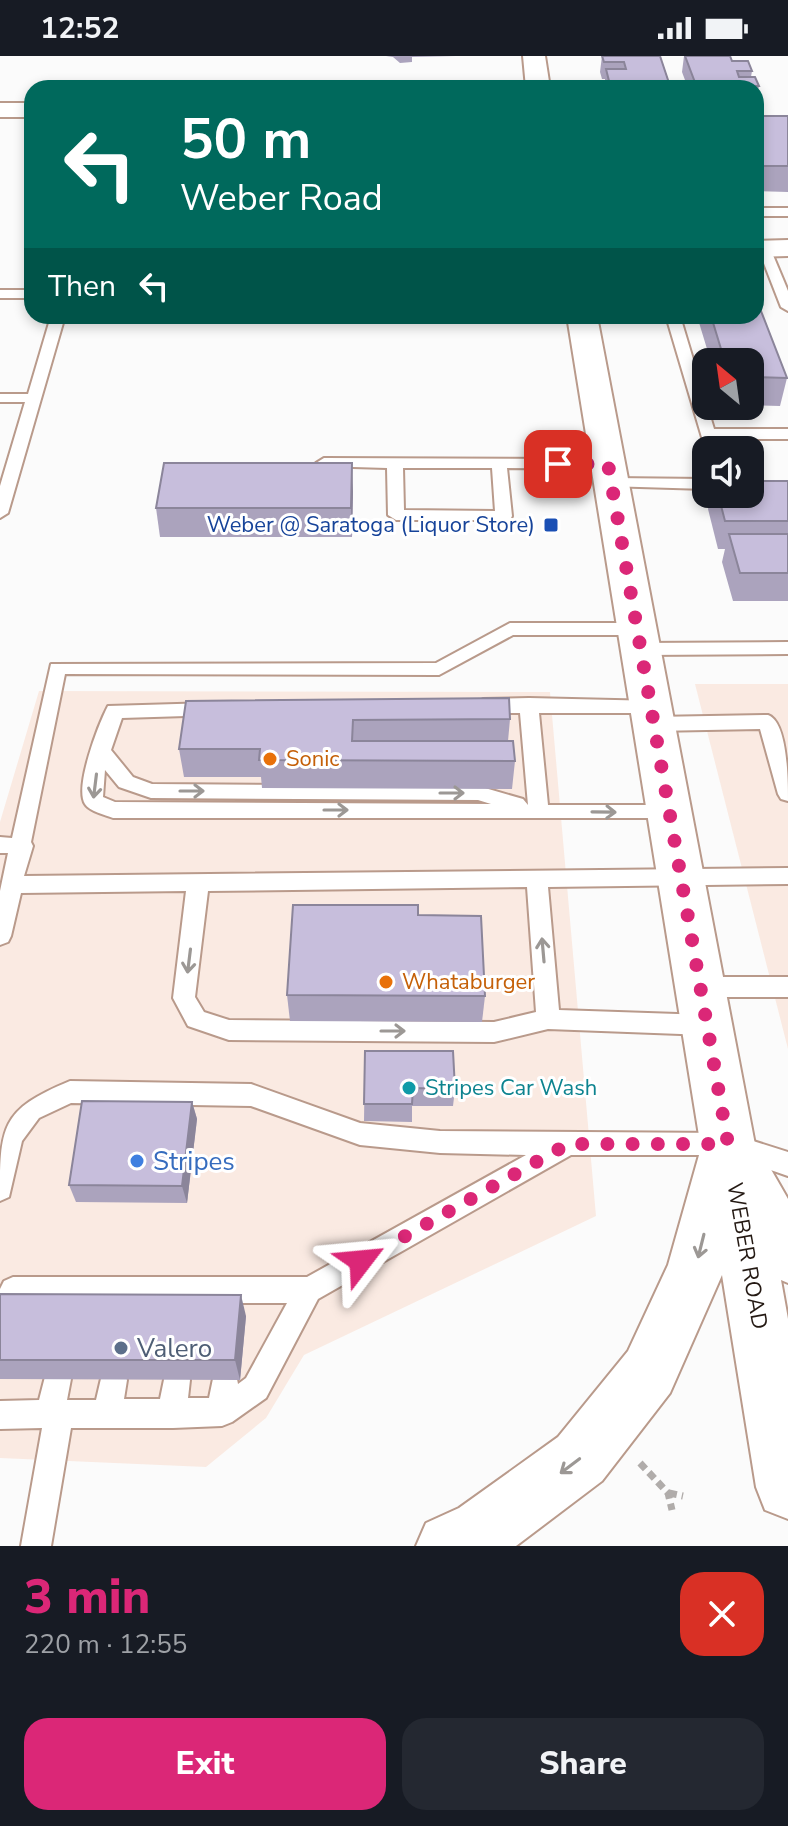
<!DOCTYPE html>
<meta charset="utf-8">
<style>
body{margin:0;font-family:"Nunito Sans",sans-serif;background:#242831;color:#f1f3f6;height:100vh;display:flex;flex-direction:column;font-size:30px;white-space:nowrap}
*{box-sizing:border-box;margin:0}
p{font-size:26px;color:#9ea1a6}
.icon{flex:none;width:44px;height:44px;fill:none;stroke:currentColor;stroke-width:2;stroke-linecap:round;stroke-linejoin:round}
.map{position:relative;height:1490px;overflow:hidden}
.drawer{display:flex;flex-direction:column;background:#171b24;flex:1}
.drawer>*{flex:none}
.guide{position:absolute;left:24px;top:24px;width:740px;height:244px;border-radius:24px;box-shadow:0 4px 12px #0003;background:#00695c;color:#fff;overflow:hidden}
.needle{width:52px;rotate:331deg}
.controls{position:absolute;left:692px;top:292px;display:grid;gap:16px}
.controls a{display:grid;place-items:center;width:72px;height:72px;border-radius:16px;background:#171b24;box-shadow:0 4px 12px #0003;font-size:40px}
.pin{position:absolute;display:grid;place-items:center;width:68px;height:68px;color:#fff;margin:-34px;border-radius:16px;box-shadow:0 4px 12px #0006}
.me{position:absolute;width:88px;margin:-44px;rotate:61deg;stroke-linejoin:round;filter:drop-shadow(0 0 6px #0008)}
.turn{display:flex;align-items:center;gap:28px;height:168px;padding:0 24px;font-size:36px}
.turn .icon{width:104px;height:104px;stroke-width:2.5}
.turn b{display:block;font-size:56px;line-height:68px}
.then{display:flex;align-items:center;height:76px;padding:0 24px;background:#0003;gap:16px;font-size:30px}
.round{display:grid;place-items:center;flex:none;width:84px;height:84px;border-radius:24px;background:#242831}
.overview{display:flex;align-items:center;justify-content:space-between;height:136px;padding:0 24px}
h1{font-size:48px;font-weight:800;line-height:60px;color:#db2777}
.primary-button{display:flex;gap:16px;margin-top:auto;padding:16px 24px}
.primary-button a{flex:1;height:92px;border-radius:24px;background:#db2777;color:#fff;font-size:32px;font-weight:800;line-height:92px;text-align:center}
.primary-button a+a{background:#242831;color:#f1f3f6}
.status{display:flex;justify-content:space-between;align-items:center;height:56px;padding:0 40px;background:#171b24;direction:ltr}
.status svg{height:22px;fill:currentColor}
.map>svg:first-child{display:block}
.built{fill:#faeae2}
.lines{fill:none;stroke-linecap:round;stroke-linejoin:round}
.service-casing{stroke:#b99a8b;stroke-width:4}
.minor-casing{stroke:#b99a8b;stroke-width:4}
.secondary-casing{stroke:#b99a8b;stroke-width:4}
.path{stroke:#b0acaa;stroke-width:7;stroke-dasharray:8 5;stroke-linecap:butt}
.service{fill:#fff;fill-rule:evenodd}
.minor{fill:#fff;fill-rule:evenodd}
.secondary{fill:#fff;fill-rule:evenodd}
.wall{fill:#aba3bd}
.shaded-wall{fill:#8b859a}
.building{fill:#c7bedc;stroke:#8b859a;stroke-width:2}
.oneway{stroke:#9c9895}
.route{stroke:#db2777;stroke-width:14;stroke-dasharray:0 25.2}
.transit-dot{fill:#1a4fb4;stroke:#fff;stroke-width:3}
.food-dot{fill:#e8710a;stroke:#fff;stroke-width:3}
.culture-dot{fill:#0f9aa8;stroke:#fff;stroke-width:3}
.shop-dot{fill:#3f7fe0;stroke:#fff;stroke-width:3}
.service-dot{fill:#5c6f8a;stroke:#fff;stroke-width:3}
.labels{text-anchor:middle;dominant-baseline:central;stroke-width:6;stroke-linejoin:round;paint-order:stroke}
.transit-label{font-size:22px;fill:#164399;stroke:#fff;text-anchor:end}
.food-label{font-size:22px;fill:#c56008;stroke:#fff;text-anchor:start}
.culture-label{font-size:22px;fill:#0d838f;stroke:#fff;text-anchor:start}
.street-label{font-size:22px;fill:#241913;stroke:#fff}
.near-shop-label{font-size:26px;fill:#366cbe;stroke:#fff;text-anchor:start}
.near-service-label{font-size:26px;fill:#4e5e75;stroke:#fff;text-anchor:start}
</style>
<div class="status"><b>12:52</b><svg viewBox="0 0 49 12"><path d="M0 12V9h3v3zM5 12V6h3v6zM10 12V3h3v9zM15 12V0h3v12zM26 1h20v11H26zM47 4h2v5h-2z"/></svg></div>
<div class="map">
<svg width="788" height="1490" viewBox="0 0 788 1490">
<rect width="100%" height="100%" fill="#fbfbfb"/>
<g class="built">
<path d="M695,628h93v365z"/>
<path d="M39,635l511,1 46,524 -292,139 -38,63 -60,49 -206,-9v-636z"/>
</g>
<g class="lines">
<g class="service-casing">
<g id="service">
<rect x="756" y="152" width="32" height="8"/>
<path d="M764,188l6,4 18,43v20l-7,-4 -23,-59z"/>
<rect x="0" y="234" width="32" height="8"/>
<path d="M51,260h14l-57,197 -8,5v-32l25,-84h-25v-8h28z"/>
<path d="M666,260h14l34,113h74v10h-71l4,11 -15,1z"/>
<path d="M324,402l284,1 8,5 -8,5 -101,-1 5,48 -2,4h-114l-8,-5 -1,-47 -68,-2 -3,-3zM403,412h89l3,43 -91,-1z"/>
<path d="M612,422l94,1v10l-100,-3v-6z"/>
<path d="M510,567h127l9,6 -9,6h-124l-74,40 -374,-1 -34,168 2,4 -9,30 764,-8v16l-240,3 11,123 148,5 8,3 3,7 -3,7 -8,3 -159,-6 -54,13 -265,-2 -41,-14 -15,-28 13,-107 -165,2 -10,43 -3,6 -8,3v-54l8,-38h-8v-16l12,1 39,-174 385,-1zM527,831l9,125 -42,10 -265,-2 -25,-8 -9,-15 13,-106z"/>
<path d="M788,586v12l-147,1 -9,-6 9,-6z"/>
<path d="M529,642l129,3 2,5 -9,7h-112l9,92h121l7,3 3,5 -3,5h-563c-8,-3 -24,-7 -28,-14 -11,-17 14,-81 23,-98l103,-3 9,7 -2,5 -96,3 -11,32 22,27 19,7 326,2 45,13 5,6 -8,-92h-37l-9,-7 9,-7zM105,714l14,17 32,11 327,2 13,4 -376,-2 -12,-5z"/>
<path d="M768,659c20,7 20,67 20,86l-7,-2 -3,-5 -18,-65 -106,2 -9,-7 9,-7z"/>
<path d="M700,921h88v20h-88l-8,-3 -3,-7 3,-7z"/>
<path d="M70,1025l181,3 109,39 80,8 288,2 60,19v24l-60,-21h-157l-253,144 -52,99 -34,24 -10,4 -49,2h-102l-20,118h-30l21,-118 -42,1v-28l39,-1 8,-31 10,-4 10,4 4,10 -4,21h29l7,-30 10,-4 10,4 4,10 -3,19h36l6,-29 10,-4 10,4 4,10 -2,18h21l6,-29 10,-4 10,4 3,15 8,-6 41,-75h-263l-6,21 -9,4 -9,-3v-36l4,-8 9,-4h294l219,-122 -86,-2 -80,-8 -109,-39 -180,-3 -32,15 -17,23 -13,56 -9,4c0,-75 0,-91 70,-120z"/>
</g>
</g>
<g class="minor-casing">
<g id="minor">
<rect x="0" y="47" width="32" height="14"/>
<path d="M788,184v16l-32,1v-16z"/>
</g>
</g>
<g class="secondary-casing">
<g id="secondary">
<path d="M523,0h22l5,32h-24z"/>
<path d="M567,260h30l160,839 8,4 23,40v84l-7,-3 7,39v200l-23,-9 -9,-23 -34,-212 -52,118 -68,88 -86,65h-100l10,-23 33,-15 99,-71 70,-86 40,-86 33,-117z"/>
</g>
</g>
<g class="path">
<path d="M640,1407l28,30 4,17"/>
<path d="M669,1437l14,3"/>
</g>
<use href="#service" class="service"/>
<use href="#minor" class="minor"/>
<use href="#secondary" class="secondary"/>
</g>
<g class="wall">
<path d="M386,0h70l-44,1v5l-12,1 -7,-6z"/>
<path d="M602,0h58l10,30 -1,2h-64v-9h-3l-2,-7z"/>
<path d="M684,0l48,5 20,10 -1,6 8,9 -3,14v-12h-68l-6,-16z"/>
<path d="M756,60h32v76l-32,-1z"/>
<path d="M697,260h59l31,62 -7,28 -30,-1v-43h-39z"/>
<path d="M788,425v120h-55l-11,-39 3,-13h-7l-10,-40 3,-15h39z"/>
<path d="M353,435l-1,46h-192l-4,-29z"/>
<path d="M186,645l324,18 -2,22 7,20 -3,28 -250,-1 -1,-11h-77l-5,-28z"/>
<path d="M418,859l67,81 -3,26 -192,-1 -3,-26z"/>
<path d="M365,995l90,38 -2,17h-41v16l-48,-1z"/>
<path d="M192,1046l5,17 -10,84 -111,-1 -7,-17z"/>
<path d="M0,1238l246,22 -6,64 -240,-1z"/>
</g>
<g class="shaded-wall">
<path d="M352,407l1,28 -1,46 -1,-29z"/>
<path d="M192,1046l5,17 -10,84 -5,-17z"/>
<path d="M241,1239l5,21 -6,64 -5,-20z"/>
</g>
<g class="building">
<path d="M602,0h58l10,30 -60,-1 -4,-16h20l-2,-7h-20z"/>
<path d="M685,0h45l2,5h16l4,10h-15l2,6h16l4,9 -63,-1z"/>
<rect x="756" y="60" width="32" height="50"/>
<path d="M756,242l31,80 -37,-1v-15h-25l-14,-46h45z"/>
<path d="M164,407h188l-1,45h-195z"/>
<path d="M750,425h38v40h-63l-7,-27h32z"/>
<path d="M729,478h59v39h-48z"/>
<path d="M509,642l1,21 -157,1 -1,21h161l2,20 -256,-1 1,-11h-81l7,-48z"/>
<path d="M293,849h125v10l63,1 4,80 -198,-1z"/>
<path d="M365,995h88l2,38 -42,-1 -1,16h-48z"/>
<path d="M82,1045l110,1 -10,84 -113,-1z"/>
<path d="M0,1238l241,1 -6,65h-235z"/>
</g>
<defs><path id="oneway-shaft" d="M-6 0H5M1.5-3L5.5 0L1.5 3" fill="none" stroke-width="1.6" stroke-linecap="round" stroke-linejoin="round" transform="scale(2)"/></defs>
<g class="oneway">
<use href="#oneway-shaft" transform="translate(95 730) rotate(97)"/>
<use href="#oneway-shaft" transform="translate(192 735)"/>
<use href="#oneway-shaft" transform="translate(452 737)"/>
<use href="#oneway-shaft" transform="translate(336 754)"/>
<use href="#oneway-shaft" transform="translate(604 756) rotate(1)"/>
<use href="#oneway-shaft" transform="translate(543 894) rotate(-95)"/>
<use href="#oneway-shaft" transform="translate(189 905) rotate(97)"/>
<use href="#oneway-shaft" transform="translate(393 975)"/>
<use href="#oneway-shaft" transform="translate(701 1190) rotate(104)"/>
<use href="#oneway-shaft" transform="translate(570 1410) rotate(143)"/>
</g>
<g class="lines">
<path class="route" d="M361,1205l207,-117h160l-120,-680h-50"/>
</g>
<rect class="transit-dot" x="543" y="461" width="16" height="16" rx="4"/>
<g class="food-dot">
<circle cx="270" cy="703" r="8"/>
<circle cx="386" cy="926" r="8"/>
</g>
<circle class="culture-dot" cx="409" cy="1032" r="8"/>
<circle class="shop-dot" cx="137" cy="1105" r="8"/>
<circle class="service-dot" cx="121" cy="1292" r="8"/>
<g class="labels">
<g class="transit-label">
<text x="535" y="469">Weber @ Saratoga (Liquor Store)</text>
</g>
<g class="food-label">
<text x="286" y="703">Sonic</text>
<text x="402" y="926">Whataburger</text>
</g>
<g class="culture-label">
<text x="425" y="1032">Stripes Car Wash</text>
</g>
<g class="street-label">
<text transform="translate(747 1200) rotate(80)">WEBER ROAD</text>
</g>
<g class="near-shop-label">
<text x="153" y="1105">Stripes</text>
</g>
<g class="near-service-label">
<text x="137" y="1292">Valero</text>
</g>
</g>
</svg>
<div class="controls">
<a><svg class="needle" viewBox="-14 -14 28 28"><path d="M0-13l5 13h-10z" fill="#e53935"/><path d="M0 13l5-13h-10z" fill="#9ea1a6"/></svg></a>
<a><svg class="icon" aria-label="sound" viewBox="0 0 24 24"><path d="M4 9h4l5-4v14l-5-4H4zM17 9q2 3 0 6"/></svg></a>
</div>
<div class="pin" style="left:558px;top:408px;background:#d93025"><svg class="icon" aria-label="arrive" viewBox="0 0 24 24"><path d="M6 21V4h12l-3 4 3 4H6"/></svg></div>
<svg class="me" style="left:361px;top:1205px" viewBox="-20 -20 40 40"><path d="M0-17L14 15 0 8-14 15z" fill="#db2777" stroke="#fff" stroke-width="4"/></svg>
<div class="guide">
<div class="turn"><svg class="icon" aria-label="left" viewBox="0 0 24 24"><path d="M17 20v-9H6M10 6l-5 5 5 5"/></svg><div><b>50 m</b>Weber Road</div></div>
<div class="then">Then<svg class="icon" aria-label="left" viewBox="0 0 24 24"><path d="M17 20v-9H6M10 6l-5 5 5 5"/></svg></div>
</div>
</div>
<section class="drawer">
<div class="overview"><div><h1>3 min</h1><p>220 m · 12:55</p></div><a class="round" style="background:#d93025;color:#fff"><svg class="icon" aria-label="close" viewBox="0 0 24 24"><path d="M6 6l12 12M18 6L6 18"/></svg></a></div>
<div class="primary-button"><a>Exit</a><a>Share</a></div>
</section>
